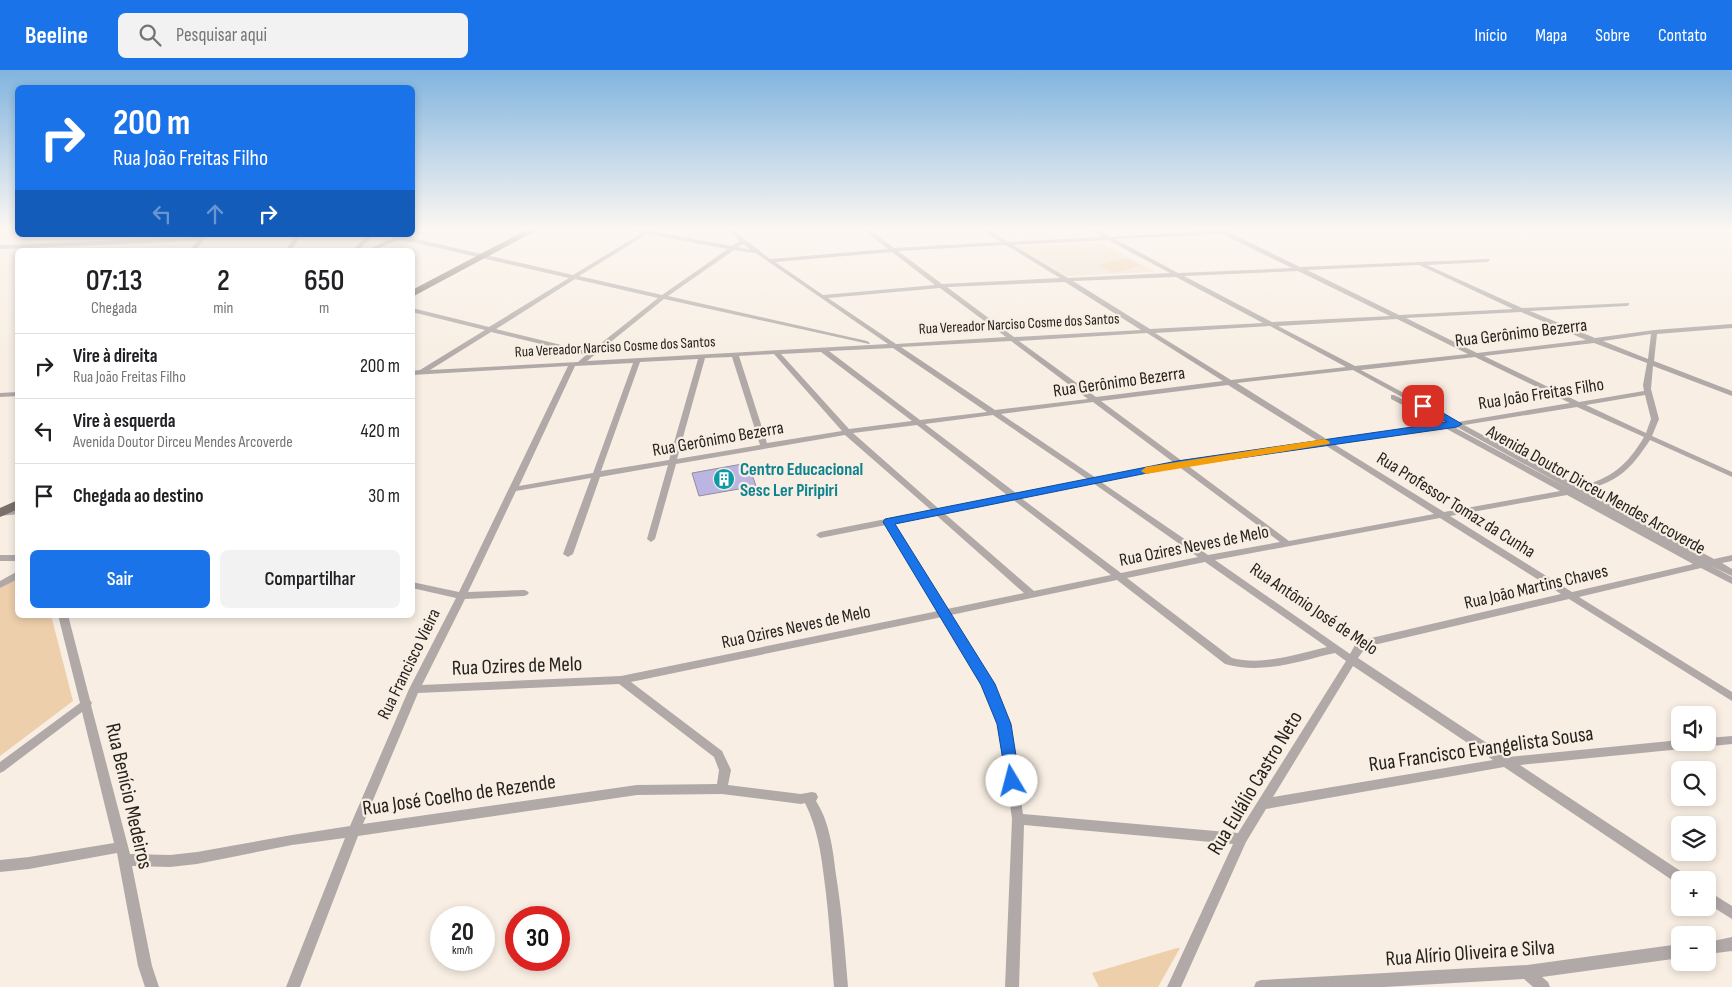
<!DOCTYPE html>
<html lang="pt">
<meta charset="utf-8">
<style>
body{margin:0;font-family:"Sofia Sans Condensed",sans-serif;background:#f2f2f2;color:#202124;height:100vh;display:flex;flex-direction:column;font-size:19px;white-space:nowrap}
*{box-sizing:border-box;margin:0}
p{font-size:16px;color:#757577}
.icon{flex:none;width:28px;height:28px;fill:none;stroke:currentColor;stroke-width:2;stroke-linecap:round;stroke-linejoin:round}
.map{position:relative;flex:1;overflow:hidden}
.side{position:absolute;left:15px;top:178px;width:400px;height:370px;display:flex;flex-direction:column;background:#fff;border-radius:8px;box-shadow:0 2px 8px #0003}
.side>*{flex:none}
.banner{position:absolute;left:15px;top:15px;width:400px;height:152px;border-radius:8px;box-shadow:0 2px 8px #0003;background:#1a73e8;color:#fff;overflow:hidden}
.tools{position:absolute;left:1671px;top:636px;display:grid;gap:10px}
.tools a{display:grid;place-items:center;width:45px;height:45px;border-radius:8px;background:#fff;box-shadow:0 2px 8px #0003;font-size:25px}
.speed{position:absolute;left:430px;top:836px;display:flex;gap:10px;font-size:25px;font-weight:700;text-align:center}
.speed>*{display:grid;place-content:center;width:65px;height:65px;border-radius:50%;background:#fff;box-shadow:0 2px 8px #0003;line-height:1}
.speed small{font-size:12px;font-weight:400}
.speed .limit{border:8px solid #d22;background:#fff;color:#111}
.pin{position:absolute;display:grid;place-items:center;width:42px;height:42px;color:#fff;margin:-21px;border-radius:10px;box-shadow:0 2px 8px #0006}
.me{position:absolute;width:55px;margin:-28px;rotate:352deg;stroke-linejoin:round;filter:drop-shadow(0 0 4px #0008)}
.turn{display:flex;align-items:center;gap:18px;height:105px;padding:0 15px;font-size:22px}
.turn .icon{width:65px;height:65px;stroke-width:2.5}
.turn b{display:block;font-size:35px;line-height:42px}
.lanes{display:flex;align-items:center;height:48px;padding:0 15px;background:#0003;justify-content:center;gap:25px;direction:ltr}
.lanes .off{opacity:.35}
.eta{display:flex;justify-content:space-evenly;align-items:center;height:85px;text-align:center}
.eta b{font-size:30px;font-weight:600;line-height:35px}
.action{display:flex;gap:10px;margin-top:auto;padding:10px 15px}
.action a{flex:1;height:58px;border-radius:8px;background:#1a73e8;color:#fff;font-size:20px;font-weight:600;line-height:58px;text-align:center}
.action a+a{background:#f2f2f2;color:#202124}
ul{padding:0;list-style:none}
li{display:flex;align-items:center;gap:15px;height:65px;padding:0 15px;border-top:1px solid #e0e0e0}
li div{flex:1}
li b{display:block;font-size:19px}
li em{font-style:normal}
header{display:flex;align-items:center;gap:30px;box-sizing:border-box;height:70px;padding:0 25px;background:#1a73e8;color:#fff}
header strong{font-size:24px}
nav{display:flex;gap:28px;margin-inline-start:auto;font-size:18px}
.search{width:350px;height:45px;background:#f2f2f2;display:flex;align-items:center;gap:12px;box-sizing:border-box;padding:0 18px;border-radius:8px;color:#757577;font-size:19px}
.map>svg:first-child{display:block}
.built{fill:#efe0cf}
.green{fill:#eecfac}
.building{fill:#bcb4e1;stroke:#908e9b}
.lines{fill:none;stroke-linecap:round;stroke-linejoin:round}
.minor{fill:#b0a9a7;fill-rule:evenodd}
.primary{fill:#7a6f6a;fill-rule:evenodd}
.route{fill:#1a73e8;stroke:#114b97}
.slow{fill:#f59e0b}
.labels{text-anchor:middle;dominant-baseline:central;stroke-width:4.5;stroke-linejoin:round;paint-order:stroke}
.far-street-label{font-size:15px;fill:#26231f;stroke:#f8eee3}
.street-label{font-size:18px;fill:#26231f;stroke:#f8eee3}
.culture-label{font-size:18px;font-weight:bold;fill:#0d838f;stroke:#f8eee3;text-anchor:start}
.near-street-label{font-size:21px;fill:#26231f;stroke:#f8eee3}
</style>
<header>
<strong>Beeline</strong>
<div class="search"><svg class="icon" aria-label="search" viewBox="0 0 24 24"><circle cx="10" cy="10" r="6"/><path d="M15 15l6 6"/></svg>Pesquisar aqui</div>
<nav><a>Início</a><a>Mapa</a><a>Sobre</a><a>Contato</a></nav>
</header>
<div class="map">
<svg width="1732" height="917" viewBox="0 0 1732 917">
<rect width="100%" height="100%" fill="#f8eee3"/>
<path class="built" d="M1100,172l55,30 -88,4 -50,-29z"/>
<g class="green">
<path d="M1126,188l15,8 -29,7 -14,-8z"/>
<path d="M17,507l1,38h33l22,86 -73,55v-168z"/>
<path d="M1177,878h3l-22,39h-59l-7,-14z"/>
</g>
<path class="building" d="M748,393l8,23 -57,10 -7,-23z"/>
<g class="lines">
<g class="minor">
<path d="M412,160h3l-3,2z"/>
<path d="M633,160h19l-1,1 81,15 8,-5 -13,-11h6l37,29 118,-10 -24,-19h6l24,18 107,-6 -19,-12h7l19,12 94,-5 -11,-7h7l11,7 115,-7 76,37 189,-8 1,1 -3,2 -60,3 95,43 107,-5v2l-2,1 -97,5 65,27 59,-8 78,-6v4l-75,6 -3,27 78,30v5l-79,-30 -2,23 8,30 -7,17 80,36v5l-82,-37c-20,30 -30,40 -64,50l128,69 18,-4v6l-10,2 10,6v7l-21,-10 21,11v7l-31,-16 -122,29 153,95v9l-163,-102 -195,46 -11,6 -5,7 150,99 172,-17v2h28v-4l24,-2v8l-212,21 168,111 1,4h-9v5l-2,-1 -174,-117 -238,42 -20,33 -65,145h-14l66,-143 -209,-19 -5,162h-14l7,-168 -13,-95 -16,-39 -41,-68 -311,65 91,69 9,19 -3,15 73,9 11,-2 4,1 2,4 -2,4c14,22 17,49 20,74 6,37 9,75 12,112h-14c-3,-36 -5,-73 -10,-109 -3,-26 -7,-51 -19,-75l-4,1 -79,-10 -85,1 -279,41 -58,151h-14l59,-149 -53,7 -95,19 -27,3 -38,-1 20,100 7,21h-14l-7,-21 -21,-113 -88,16 -29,3v-12l29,-3 85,-14 -32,-131 -78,59 -4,2v-11l80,-59 -22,-88h10l22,85 2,3 -1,2 39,149 40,1 27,-3 95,-17 58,-9 59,-137 47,-91 -44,-10v-6l47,10 109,-226 -156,9v-4l8,-1 65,-40 -73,-18v-4l77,19 80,-49 -170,-39 -24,11h-8l26,-12 -8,-3h14l174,40 69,-42zM647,164l81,15 -66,46 -83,-19zM1222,164l70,34 -114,5 -63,-34zM1108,170l62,33 -102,5 -55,-33zM743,174l8,6 -13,-3zM1006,175l54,33 -118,6 -44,-33zM734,180l22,3 132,91 -301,17 77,-62 205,45 1,-1 -3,-2 -199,-45zM892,182l43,33 -112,10 -48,-33zM1419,195l94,44 -114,6 -92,-45zM1298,201l92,45 -118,6 -88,-46zM1176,207l87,46 -113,6 -77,-48zM575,209l83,19 -68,54 -94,-23zM1065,212l76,48 -127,7 -67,-50zM940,218l66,49 -110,7 -68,-46zM1521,242l65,28 -109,13 -71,-35zM1397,249l71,35 -113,12 -77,-40zM1270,256l76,41 -115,13 -76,-47zM491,262l95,23 -8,7 -148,8zM1147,263l76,48 -127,16 -77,-56zM1651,264l-3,25 -45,-18zM1011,271l77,58 -93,11 -94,-63zM1594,273l53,20 -4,22 1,6 -65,11 -95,-46zM893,278l94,64 -67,8 -91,-69zM821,282l91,69 -63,8 -68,-75zM774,284l68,77 -75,12 -28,-87zM732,287l28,88 -83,14 28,-101zM1475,287l95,46 -112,19 -97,-52zM698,289l-29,101 -68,11 39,-109zM633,293l-40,110 -74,13 56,-120zM1353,300l96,53 -55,-28h-3v4l48,25 -111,16 -91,-57zM1228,315l90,56 -136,20 -81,-60zM1645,325l6,24 -5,14 -60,-28zM1093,332l80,60 -77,16 -95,-64zM1577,337l67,30c-18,30 -32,40 -64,50l-116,-62zM993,345l94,64 -71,14 -91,-69zM917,355l90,70 -68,14 -86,-76zM1455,356l115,63 -116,-62zM1445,358l115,63 -116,21 -110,-68zM845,365l86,75 -111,22 -4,3 4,3 66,-13 52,86 -317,65 -199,9 43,-86 59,-3 3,-1 2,-2 -2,-2 -3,-1 -56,2 48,-101 75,-13 -28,76 5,3 5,-3 27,-77 68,-12 -21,74 4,3 4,-3 21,-75zM1325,375l109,69 -145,27 -102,-76zM1178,396l102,76 -72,13 -107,-73zM1093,413l105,74 -77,16 -100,-75zM1567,425l126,69 -121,28 -122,-76zM1012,429l99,76 -77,16 -90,-78zM936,445l88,78 -77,16 -53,-86zM1440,448l121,76 -190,44 -16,7 -5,9 -135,-94zM1205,492l122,85c-31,7 -64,19 -95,11l-105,-80zM1117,510l108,84c37,11 74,-3 110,-11l11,8 -108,172 -215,-19 -14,-90 -16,-40 -42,-69zM1353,596l140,94 -220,37zM619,614l95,73 5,13 -2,14 -80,1 -274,39 55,-131z"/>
<path d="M202,165l5,1 -11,14h-6l7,-9 -197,8v-4l200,-8z"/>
<path d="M295,165h6l-9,15h-6z"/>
<path d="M367,165h6l-14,15h-6z"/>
<path d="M18,322v4l-18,1v-4z"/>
<path d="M18,438v6l-18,2v-6z"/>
<rect x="0" y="485" width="18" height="6"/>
<path d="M18,501v8l-18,9v-7z"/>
<path d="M1708,821l24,15v13l-24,-15z"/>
<path d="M1732,867v14l-24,3v-12z"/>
<path d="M1680,874v14l-138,19 6,5 2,5h-17l-9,-8 -140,8h-130l2,-5 5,-2 266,-15z"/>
</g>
<g class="primary">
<path d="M526,160h11l-125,67v-7z"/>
<path d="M18,430v9l-18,8v-9z"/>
</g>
</g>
<linearGradient id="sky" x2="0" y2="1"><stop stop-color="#81b4df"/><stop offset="0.55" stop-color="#fcf7f2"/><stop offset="1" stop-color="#fcf7f2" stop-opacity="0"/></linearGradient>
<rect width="1732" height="289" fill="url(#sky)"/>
<path class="route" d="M1419,333h7l36,21 -5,3 -280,40 -282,57 100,160 16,40 9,57 -2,4 -6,2 -5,-2 -10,-61 -16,-39 -98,-163 2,-3 292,-58 270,-39 -28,-14z"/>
<path class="slow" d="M1325,369l5,3 -1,2 -183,30 -5,-3 5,-4z"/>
<defs>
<g id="building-disc" transform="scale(1.125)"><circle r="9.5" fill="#0f9aa8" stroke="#f8eee3"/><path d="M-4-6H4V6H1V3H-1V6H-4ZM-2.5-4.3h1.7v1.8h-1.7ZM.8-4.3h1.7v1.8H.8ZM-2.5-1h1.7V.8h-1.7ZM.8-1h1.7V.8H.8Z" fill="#fff"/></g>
</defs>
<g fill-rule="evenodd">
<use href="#building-disc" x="724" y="409"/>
</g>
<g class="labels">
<g class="far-street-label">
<text transform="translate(1019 254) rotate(-3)">Rua Vereador Narciso Cosme dos Santos</text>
<text transform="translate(615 277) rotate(-3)">Rua Vereador Narciso Cosme dos Santos</text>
</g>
<g class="street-label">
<text transform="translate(1521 263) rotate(-7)">Rua Gerônimo Bezerra</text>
<text transform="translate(1119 312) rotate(-8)">Rua Gerônimo Bezerra</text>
<text transform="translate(1541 324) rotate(-9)">Rua João Freitas Filho</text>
<text transform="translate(718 369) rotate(-10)">Rua Gerônimo Bezerra</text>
<text transform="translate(1596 420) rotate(29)">Avenida Doutor Dirceu Mendes Arcoverde</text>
<text transform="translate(1456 435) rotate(32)">Rua Professor Tomaz da Cunha</text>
<text transform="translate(1194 476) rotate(-11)">Rua Ozires Neves de Melo</text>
<text transform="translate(1536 517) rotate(-13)">Rua João Martins Chaves</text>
<text transform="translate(1314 539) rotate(34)">Rua Antônio José de Melo</text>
<text transform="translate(796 557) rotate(-12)">Rua Ozires Neves de Melo</text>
<text transform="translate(409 594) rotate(-64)">Rua Francisco Vieira</text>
</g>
<g class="culture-label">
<text x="740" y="399">Centro Educacional<tspan x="740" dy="21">Sesc Ler Piripiri</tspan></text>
</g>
<g class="near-street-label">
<text transform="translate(517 596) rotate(-2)">Rua Ozires de Melo</text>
<text transform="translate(1481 679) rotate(-8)">Rua Francisco Evangelista Sousa</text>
<text transform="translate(1255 713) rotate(-59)">Rua Eulálio Castro Neto</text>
<text transform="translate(459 725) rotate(-8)">Rua José Coelho de Rezende</text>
<text transform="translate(129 726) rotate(77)">Rua Benício Medeiros</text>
<text transform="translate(1470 883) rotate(-4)">Rua Alírio Oliveira e Silva</text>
</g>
</g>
</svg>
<div class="tools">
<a><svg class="icon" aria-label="sound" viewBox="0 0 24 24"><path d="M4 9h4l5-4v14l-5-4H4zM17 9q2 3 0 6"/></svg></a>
<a><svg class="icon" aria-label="search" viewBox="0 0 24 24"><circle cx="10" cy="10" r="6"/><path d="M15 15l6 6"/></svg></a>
<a><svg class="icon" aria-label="layers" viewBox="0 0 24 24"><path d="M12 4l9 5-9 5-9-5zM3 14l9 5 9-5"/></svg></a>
<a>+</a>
<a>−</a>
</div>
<div class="speed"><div>20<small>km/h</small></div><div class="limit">30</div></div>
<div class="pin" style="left:1423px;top:336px;background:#d93025"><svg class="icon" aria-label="arrive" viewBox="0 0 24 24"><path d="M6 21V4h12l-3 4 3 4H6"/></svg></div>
<svg class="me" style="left:1012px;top:711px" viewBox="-20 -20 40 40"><circle r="19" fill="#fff"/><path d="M0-13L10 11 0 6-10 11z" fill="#1a73e8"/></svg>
<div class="banner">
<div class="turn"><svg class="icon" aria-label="right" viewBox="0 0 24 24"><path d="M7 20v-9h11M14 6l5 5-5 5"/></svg><div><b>200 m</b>Rua João Freitas Filho</div></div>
<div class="lanes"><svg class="icon off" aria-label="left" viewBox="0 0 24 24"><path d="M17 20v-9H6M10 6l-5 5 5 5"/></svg><svg class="icon off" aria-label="ahead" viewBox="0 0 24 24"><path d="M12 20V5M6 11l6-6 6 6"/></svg><svg class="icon" aria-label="right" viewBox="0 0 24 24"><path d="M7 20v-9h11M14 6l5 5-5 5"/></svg></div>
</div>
<section class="side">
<div class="eta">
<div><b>07:13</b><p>Chegada</p></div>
<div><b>2</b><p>min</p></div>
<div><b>650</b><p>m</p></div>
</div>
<ul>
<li><svg class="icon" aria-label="right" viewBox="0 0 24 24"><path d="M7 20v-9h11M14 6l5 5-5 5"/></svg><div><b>Vire à direita</b><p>Rua João Freitas Filho</p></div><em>200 m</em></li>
<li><svg class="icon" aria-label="left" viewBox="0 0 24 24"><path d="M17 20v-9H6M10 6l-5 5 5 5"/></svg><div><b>Vire à esquerda</b><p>Avenida Doutor Dirceu Mendes Arcoverde</p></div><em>420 m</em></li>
<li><svg class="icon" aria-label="arrive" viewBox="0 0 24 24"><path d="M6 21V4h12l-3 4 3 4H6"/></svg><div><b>Chegada ao destino</b></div><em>30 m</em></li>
</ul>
<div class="action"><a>Sair</a><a>Compartilhar</a></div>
</section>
</div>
